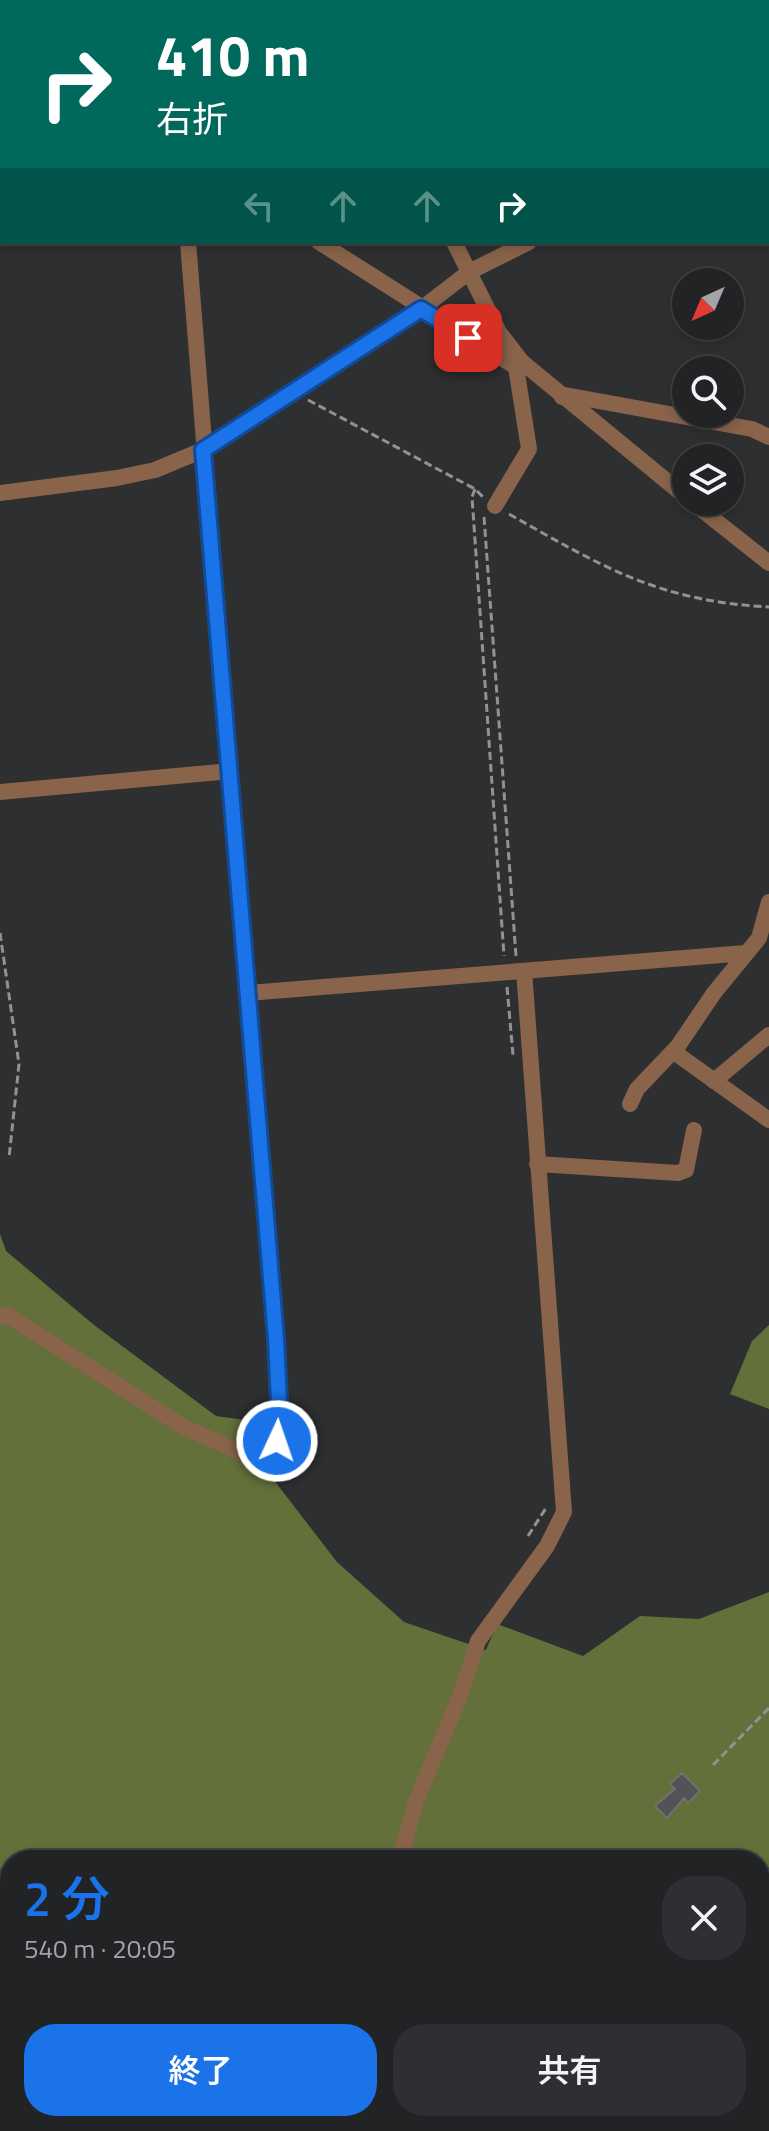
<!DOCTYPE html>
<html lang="ja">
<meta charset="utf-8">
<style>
body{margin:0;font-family:"Titillium Web","Noto Sans JP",sans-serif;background:#2e2f32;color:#f1f3f6;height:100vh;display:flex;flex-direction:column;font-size:30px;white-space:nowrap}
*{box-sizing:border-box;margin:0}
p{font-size:26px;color:#a2a4a7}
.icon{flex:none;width:44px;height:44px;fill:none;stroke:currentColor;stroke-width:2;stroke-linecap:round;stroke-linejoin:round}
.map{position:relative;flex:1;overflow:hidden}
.side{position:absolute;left:0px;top:1850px;width:770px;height:282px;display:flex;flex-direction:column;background:#222325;border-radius:32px 32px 0 0;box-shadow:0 4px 12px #0003,0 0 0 2px #3f4042}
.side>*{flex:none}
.guide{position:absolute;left:0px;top:0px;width:770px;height:244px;box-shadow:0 4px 12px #0003,0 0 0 2px #3f4042;background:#00695c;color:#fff;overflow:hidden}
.needle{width:52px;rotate:224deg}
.fabs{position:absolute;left:672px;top:268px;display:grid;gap:16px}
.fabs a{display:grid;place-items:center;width:72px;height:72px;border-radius:50%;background:#222325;box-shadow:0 4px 12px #0003,0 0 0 2px #3f4042;font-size:40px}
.pin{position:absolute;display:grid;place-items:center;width:68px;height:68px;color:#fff;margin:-34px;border-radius:16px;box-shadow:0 4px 12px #0006}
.me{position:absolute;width:88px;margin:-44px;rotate:3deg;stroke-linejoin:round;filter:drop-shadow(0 0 6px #0008)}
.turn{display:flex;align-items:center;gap:28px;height:168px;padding:0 24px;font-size:36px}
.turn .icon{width:104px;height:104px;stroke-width:2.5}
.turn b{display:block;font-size:56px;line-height:68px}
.lanes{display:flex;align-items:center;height:76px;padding:0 24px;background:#0003;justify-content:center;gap:40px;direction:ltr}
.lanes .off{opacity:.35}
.round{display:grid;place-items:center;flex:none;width:84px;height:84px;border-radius:32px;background:#2e2f32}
.head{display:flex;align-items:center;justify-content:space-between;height:136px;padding:0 24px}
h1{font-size:48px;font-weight:600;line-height:60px;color:#1a73e8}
.cta{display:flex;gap:16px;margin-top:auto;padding:16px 24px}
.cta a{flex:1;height:92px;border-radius:32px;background:#1a73e8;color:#fff;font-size:32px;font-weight:600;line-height:92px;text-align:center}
.cta a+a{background:#2e2f32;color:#f1f3f6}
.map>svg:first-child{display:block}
.forest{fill:#63703a;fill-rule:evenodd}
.water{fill:#274870}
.building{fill:#535355;stroke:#706f72;stroke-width:2}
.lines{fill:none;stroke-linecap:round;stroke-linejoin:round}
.path{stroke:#919294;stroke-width:3;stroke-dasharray:8 4;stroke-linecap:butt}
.minor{stroke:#89634a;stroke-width:16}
.rail-casing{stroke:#b2b2b4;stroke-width:8}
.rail{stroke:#171718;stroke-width:5;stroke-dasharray:15;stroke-linecap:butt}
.route-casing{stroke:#114b97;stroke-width:20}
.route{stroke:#1a73e8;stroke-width:14}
</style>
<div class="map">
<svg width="769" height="2131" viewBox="0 0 769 2131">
<rect width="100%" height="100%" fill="#2e2f31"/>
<g class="forest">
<path d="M0,1234l6,17 88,74 122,91 44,6 3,44 74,96 67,60 82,28 11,-26 86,32 57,-40 59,3 70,-27v539h-769zM10,1860h750v262h-750z"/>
<path d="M769,1325v84l-39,-15 22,-53z"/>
</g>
<g class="water">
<path d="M769,1896v235h-63l-39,-9h93v-217z"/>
<path d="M290,2122h224l-20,9h-207z"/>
</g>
<path class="building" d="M682,1773l18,18 -12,12 -4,-5 -17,20 -12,-12 20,-17 -5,-5z"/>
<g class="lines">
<g class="path">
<path d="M581,0l1,2"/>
<path d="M308,400l167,89 8,8"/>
<path d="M475,489l-3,8 32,459"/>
<path d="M509,514c94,53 149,87 260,93"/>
<path d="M484,517l32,439"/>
<path d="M0,933l19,131 -10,94"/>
<path d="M507,987l6,68"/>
<path d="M528,1536l18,-28"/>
<path d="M713,1765l56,-57"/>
</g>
<g class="minor">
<path d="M327,0l1,2"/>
<path d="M171,2l6,-2"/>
<path d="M0,58l2,-1"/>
<path d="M768,200h1"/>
<path d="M319,242l197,125"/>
<path d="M454,242l45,90 23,30 164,135"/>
<path d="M562,397l3,-2 187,34 17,8"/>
<path d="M0,493l117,-15 38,-8 48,-20 218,-141 48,-37 60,-30"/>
<path d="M692,502l77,61"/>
<path d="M495,506l34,-57 -13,-82 6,-5"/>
<path d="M0,792l231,-21"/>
<path d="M248,993l498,-40"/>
<path d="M674,1052l95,68"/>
<path d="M714,1081l55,-46"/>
<path d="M630,1104l7,-15 41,-43 36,-53 45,-55 10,-36"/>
<path d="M537,1164l141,9 8,-3 8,-40"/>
<path d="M0,1317l7,-2 175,111 63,29 32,-14 3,-18 -4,-84 -88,-1097"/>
<path d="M400,1860l16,-59 44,-105 18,-55 69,-95 17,-34 -40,-541"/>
</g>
<g class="rail-casing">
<g id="rail">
<path d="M46,2l6,-2"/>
<path d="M0,17h2"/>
</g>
</g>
<use href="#rail" class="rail"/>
</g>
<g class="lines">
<g class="route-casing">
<path id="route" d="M277,1441l3,-18 -4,-84 -73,-889 218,-141 47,29"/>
</g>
<use href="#route" class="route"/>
</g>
</svg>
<div class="fabs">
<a><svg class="needle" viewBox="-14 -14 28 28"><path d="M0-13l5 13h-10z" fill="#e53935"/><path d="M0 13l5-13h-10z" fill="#a2a4a7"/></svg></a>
<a><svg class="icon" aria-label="search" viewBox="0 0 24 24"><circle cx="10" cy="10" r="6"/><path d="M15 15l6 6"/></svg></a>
<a><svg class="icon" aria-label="layers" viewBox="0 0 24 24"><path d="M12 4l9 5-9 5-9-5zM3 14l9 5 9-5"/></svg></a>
</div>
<div class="pin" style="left:468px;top:338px;background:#d93025"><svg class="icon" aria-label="arrive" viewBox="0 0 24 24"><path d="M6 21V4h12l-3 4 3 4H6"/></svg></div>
<svg class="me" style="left:277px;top:1441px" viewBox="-20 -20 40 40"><circle r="17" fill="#1a73e8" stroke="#fff" stroke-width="3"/><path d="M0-11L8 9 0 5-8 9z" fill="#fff"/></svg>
<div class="guide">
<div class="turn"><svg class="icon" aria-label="right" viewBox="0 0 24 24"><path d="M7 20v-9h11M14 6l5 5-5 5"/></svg><div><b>410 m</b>右折</div></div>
<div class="lanes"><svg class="icon off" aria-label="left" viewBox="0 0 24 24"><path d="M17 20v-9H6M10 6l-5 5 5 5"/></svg><svg class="icon off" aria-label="ahead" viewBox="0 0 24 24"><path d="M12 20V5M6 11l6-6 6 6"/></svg><svg class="icon off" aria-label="ahead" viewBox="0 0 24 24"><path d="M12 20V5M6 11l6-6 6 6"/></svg><svg class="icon" aria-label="right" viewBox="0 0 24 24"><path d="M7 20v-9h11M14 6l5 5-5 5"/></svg></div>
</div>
<section class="side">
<div class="head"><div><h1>2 分</h1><p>540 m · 20:05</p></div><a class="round"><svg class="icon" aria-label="close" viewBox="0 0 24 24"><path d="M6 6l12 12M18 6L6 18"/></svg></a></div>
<div class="cta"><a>終了</a><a>共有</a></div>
</section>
</div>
